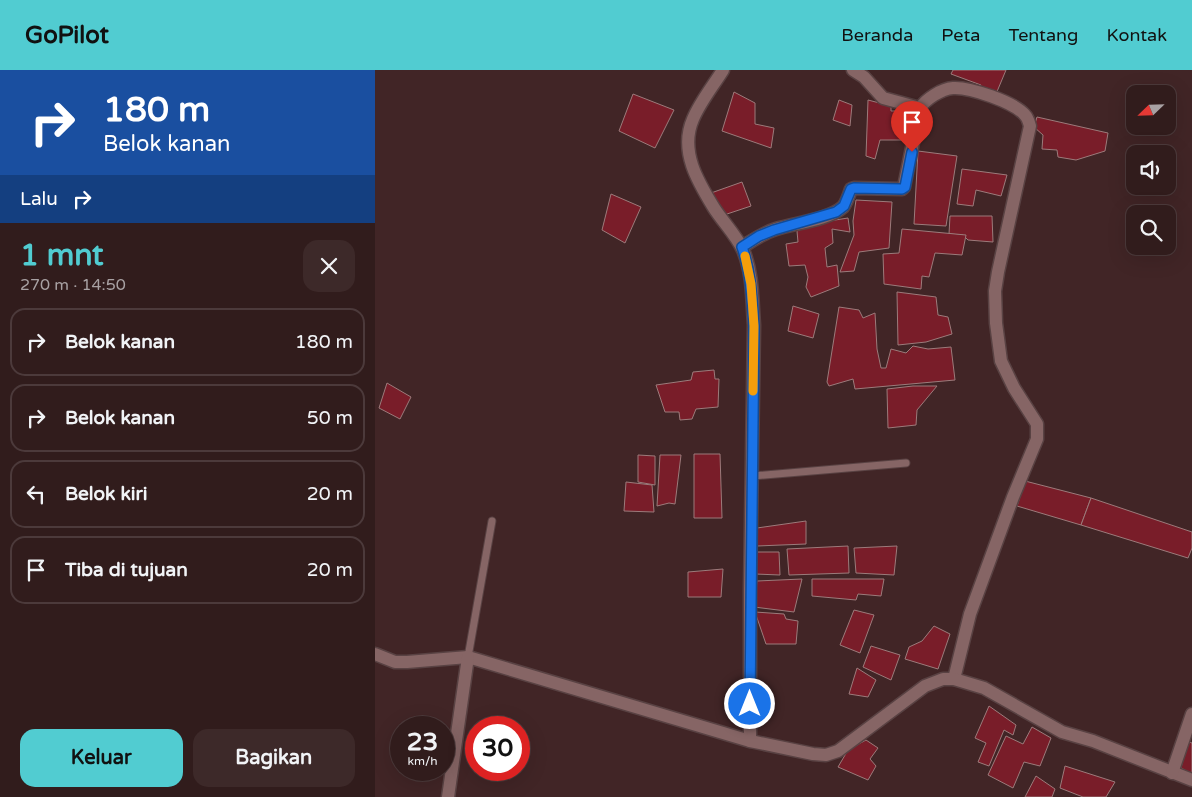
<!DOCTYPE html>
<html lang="id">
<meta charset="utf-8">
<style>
body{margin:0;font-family:"Varela Round",sans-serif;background:#3d2929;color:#f1f3f6;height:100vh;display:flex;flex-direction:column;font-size:19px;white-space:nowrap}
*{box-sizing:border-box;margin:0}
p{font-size:16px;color:#a8a1a3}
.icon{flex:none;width:28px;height:28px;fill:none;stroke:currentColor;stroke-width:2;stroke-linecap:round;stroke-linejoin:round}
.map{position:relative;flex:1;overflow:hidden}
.sheet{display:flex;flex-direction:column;background:#311c1c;width:375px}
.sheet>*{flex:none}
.top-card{background:#1a4fa0;color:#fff;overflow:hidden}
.needle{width:32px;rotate:247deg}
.fabs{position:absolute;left:751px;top:15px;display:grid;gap:10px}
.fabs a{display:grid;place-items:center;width:50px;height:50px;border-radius:10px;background:#311c1c;box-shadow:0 5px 20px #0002,0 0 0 1px #4c3a3b;font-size:25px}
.speed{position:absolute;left:15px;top:646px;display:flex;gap:10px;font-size:25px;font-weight:700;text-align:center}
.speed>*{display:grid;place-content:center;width:65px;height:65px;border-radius:50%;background:#311c1c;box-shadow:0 5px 20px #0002,0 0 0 1px #4c3a3b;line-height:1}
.speed small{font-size:12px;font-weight:400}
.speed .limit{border:8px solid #d22;background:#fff;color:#111}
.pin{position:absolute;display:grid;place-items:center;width:42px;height:42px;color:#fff;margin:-51px -21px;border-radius:50% 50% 50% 0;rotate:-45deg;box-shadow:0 0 5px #0007}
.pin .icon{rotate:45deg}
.me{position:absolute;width:55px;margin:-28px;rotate:0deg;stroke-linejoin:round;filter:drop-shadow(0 0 4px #0008)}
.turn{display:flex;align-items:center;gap:18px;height:105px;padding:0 20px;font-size:22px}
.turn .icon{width:65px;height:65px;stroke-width:2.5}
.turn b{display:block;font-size:35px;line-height:42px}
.then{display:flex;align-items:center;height:48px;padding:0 20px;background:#0003;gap:10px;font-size:19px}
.round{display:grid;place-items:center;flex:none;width:52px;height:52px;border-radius:15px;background:#3d2929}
.overview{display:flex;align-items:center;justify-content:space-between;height:85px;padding:0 20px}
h1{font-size:30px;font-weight:800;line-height:38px;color:#51ccd1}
.button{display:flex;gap:10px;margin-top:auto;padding:10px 20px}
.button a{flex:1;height:58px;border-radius:15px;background:#51ccd1;color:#111;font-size:20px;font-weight:800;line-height:58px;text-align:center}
.button a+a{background:#3d2929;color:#f1f3f6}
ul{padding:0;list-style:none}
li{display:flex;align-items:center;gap:15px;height:68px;margin:0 10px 8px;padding:0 10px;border:2px solid #4c3a3b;border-radius:15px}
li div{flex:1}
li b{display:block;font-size:19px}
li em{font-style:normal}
header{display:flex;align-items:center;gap:30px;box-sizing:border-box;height:70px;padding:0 25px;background:#51ccd1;color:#111}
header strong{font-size:24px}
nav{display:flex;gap:28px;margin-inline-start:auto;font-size:18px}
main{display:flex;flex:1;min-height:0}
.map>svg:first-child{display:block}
.building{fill:#791d29;stroke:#9c7b7b}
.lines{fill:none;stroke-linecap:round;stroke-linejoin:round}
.lane-casing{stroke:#594243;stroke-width:9}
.street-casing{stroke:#594243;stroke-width:15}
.lane{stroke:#866565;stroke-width:7}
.street{stroke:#866565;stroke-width:12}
.route-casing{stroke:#114b97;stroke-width:12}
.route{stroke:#1a73e8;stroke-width:9}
.slow{stroke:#f59e0b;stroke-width:9}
</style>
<header>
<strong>GoPilot</strong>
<nav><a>Beranda</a><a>Peta</a><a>Tentang</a><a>Kontak</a></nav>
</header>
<main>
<section class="sheet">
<div class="top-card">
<div class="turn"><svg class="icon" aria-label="right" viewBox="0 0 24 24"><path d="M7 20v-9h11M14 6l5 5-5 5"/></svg><div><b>180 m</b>Belok kanan</div></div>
<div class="then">Lalu<svg class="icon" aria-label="right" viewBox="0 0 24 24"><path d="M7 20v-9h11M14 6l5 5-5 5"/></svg></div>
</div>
<div class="overview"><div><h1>1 mnt</h1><p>270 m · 14:50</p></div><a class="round"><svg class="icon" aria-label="close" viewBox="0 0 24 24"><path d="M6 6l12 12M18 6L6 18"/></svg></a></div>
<ul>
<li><svg class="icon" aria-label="right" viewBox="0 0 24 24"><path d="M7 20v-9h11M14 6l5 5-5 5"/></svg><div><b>Belok kanan</b></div><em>180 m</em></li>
<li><svg class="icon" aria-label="right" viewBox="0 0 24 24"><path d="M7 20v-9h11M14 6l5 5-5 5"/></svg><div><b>Belok kanan</b></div><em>50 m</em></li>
<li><svg class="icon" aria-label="left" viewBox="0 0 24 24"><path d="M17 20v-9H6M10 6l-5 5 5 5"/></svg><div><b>Belok kiri</b></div><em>20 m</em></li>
<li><svg class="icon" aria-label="arrive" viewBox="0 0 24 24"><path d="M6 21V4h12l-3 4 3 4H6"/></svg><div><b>Tiba di tujuan</b></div><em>20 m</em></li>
</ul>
<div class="button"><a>Keluar</a><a>Bagikan</a></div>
</section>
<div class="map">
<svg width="817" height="727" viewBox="0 0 817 727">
<rect width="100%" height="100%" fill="#412526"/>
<g class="building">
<path d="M578,0h53l-10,24 -18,-3 3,-6 -30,-11z"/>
<path d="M359,22l21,11v21l19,4 -3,20 -49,-17z"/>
<path d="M258,24l41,16 -19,38 -36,-17z"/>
<path d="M464,30l13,5 -2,21 -17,-6z"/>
<path d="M493,30l23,6v5h18l-4,29h-25l-5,19 -9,-3z"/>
<path d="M662,47l71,16 -3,18 -29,9 -18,-3 -1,-7 -15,-1 1,-14 -9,-8z"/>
<path d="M543,81l39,5 -11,70 -32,-2z"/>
<path d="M587,99l45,6 -6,21 -25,-6 -3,16 -16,-2z"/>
<path d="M367,112l9,24 -27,9 -13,-22z"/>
<path d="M236,124l30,13 -16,36 -23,-13z"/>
<path d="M481,130l36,2 -3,46 -30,4 -5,19 -14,1 14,-37 -1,-14z"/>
<path d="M575,146h42l1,26 -25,-2 -5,-5 -14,-1z"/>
<path d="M473,148l2,14 -18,-3 1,14 -8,5 2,19 10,-2 2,21 -28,11 -5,-10 2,-10 -3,-12 -16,1 -3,-22 12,-2 -1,-11 19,-8z"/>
<path d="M527,159l64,6 -4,20 -27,-2 -6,24 -7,-1 -1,13 -37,-5 -1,-30 16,-1z"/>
<path d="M522,222l39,5 2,18 10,2 4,17 -26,8 -28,3z"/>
<path d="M418,236l26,8 -6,24 -25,-7z"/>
<path d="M464,237l20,3 4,8 12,-5 2,36 4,19h5l5,-19 15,4 7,-7 15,3 23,-2 4,33 -100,9 -2,-10 -24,7 -2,-4z"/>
<path d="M339,300l1,9h4l-1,28 -22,2 -4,10 -12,1 -1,-8h-14l-9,-27 35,-5 2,-8z"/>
<path d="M12,313l24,14 -11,22 -21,-11z"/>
<path d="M538,316h24l-20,24 -1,15 -28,3 -1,-39z"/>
<path d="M319,384h26l2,64h-28z"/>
<path d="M263,385l17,1v29l-17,-3z"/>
<path d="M285,385h21l-6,49 -6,-1 -12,3z"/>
<path d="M650,411l66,17 -10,27 -64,-19z"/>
<path d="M251,412l26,3 2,27 -30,-1z"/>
<path d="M716,428l101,34v16l-4,10 -107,-33z"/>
<path d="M431,451v23l-49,2v-18z"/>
<path d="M473,476l1,27 -60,2 -2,-26z"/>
<path d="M522,476l-3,29 -38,-2 -2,-25z"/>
<path d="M382,482h22l1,23 -25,-1z"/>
<path d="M348,499l-2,28h-33v-25z"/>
<path d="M427,509l-8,33 -40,-5 3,-26z"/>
<path d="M437,509h72l-3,17 -23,-2 -2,6 -44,-4z"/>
<path d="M479,540l20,5 -14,38 -20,-8z"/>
<path d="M380,542l29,2 2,5 12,2 -2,23h-30z"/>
<path d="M559,556l16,8 -12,35 -33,-10 4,-12 13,-6z"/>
<path d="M496,576l29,9 -9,25 -28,-13z"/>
<path d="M482,598l19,12 -8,17 -19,-3z"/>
<path d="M614,636l27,19 -3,10 -9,-5 -15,36 -11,-4 8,-19 -11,-5z"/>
<path d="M657,657l19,11 -11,28 -16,-4 -11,26 -25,-13 18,-39 17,8z"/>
<path d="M491,670l12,8 -8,11 6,7 -8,14 -30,-13 10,-17z"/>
<path d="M812,671l5,2v31l-11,-6z"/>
<path d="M690,696l50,16 -9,15h-23l-23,-9z"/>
<path d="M661,706l19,13 -3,8h-27z"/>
</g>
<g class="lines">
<g class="lane-casing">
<g id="lane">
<path d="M377,406l154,-13"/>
<path d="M93,587l24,-136"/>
</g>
</g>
<g class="street-casing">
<g id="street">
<path d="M348,0c-10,16 -23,32 -30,49 -14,32 5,63 21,89 9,14 22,27 29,42 10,23 9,50 11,75l-4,265v151"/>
<path d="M478,0l11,7 19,21 37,10"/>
<path d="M367,177c11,-7 21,-14 34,-18 19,-6 52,-9 67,-22 4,-5 6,-12 8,-18l3,-1 48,1 2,-2 16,-79c6,-9 21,-19 33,-20 17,-1 61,14 72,27 3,3 4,8 5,11l-32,146 -3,19 1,32 5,38 13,27 23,36v15l-24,58 -43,117 -16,65"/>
<path d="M0,584l20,8h12l61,-5 282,84 63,13 13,1 12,-4 87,-65 18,-7h11l30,9 78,44 31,9 99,39"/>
<path d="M797,703l20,-59"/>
<path d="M73,727l20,-140"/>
</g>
</g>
<use href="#lane" class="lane"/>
<use href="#street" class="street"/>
</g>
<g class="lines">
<g class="route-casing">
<path id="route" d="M375,634l4,-378c-2,-27 -3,-54 -12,-79l17,-11 15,-6 62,-18 8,-6 7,-17 3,-1 48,1 3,-2 7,-35"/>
</g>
<use href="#route" class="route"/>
<path class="slow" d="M370,186l6,28 3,42 -1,65"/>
</g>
</svg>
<div class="fabs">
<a><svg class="needle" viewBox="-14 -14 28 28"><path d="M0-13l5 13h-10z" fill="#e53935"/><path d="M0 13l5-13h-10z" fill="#a8a1a3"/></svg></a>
<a><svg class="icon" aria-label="sound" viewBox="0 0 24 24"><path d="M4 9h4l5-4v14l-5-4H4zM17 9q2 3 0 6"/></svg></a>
<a><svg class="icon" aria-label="search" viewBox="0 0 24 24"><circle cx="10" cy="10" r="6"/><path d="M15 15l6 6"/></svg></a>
</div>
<div class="speed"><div>23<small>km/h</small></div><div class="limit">30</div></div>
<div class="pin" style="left:537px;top:82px;background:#d93025"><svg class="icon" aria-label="arrive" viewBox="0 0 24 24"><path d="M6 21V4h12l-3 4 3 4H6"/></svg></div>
<svg class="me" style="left:375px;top:634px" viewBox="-20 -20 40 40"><circle r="17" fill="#1a73e8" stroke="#fff" stroke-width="3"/><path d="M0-11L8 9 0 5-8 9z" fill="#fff"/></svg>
</div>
</main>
